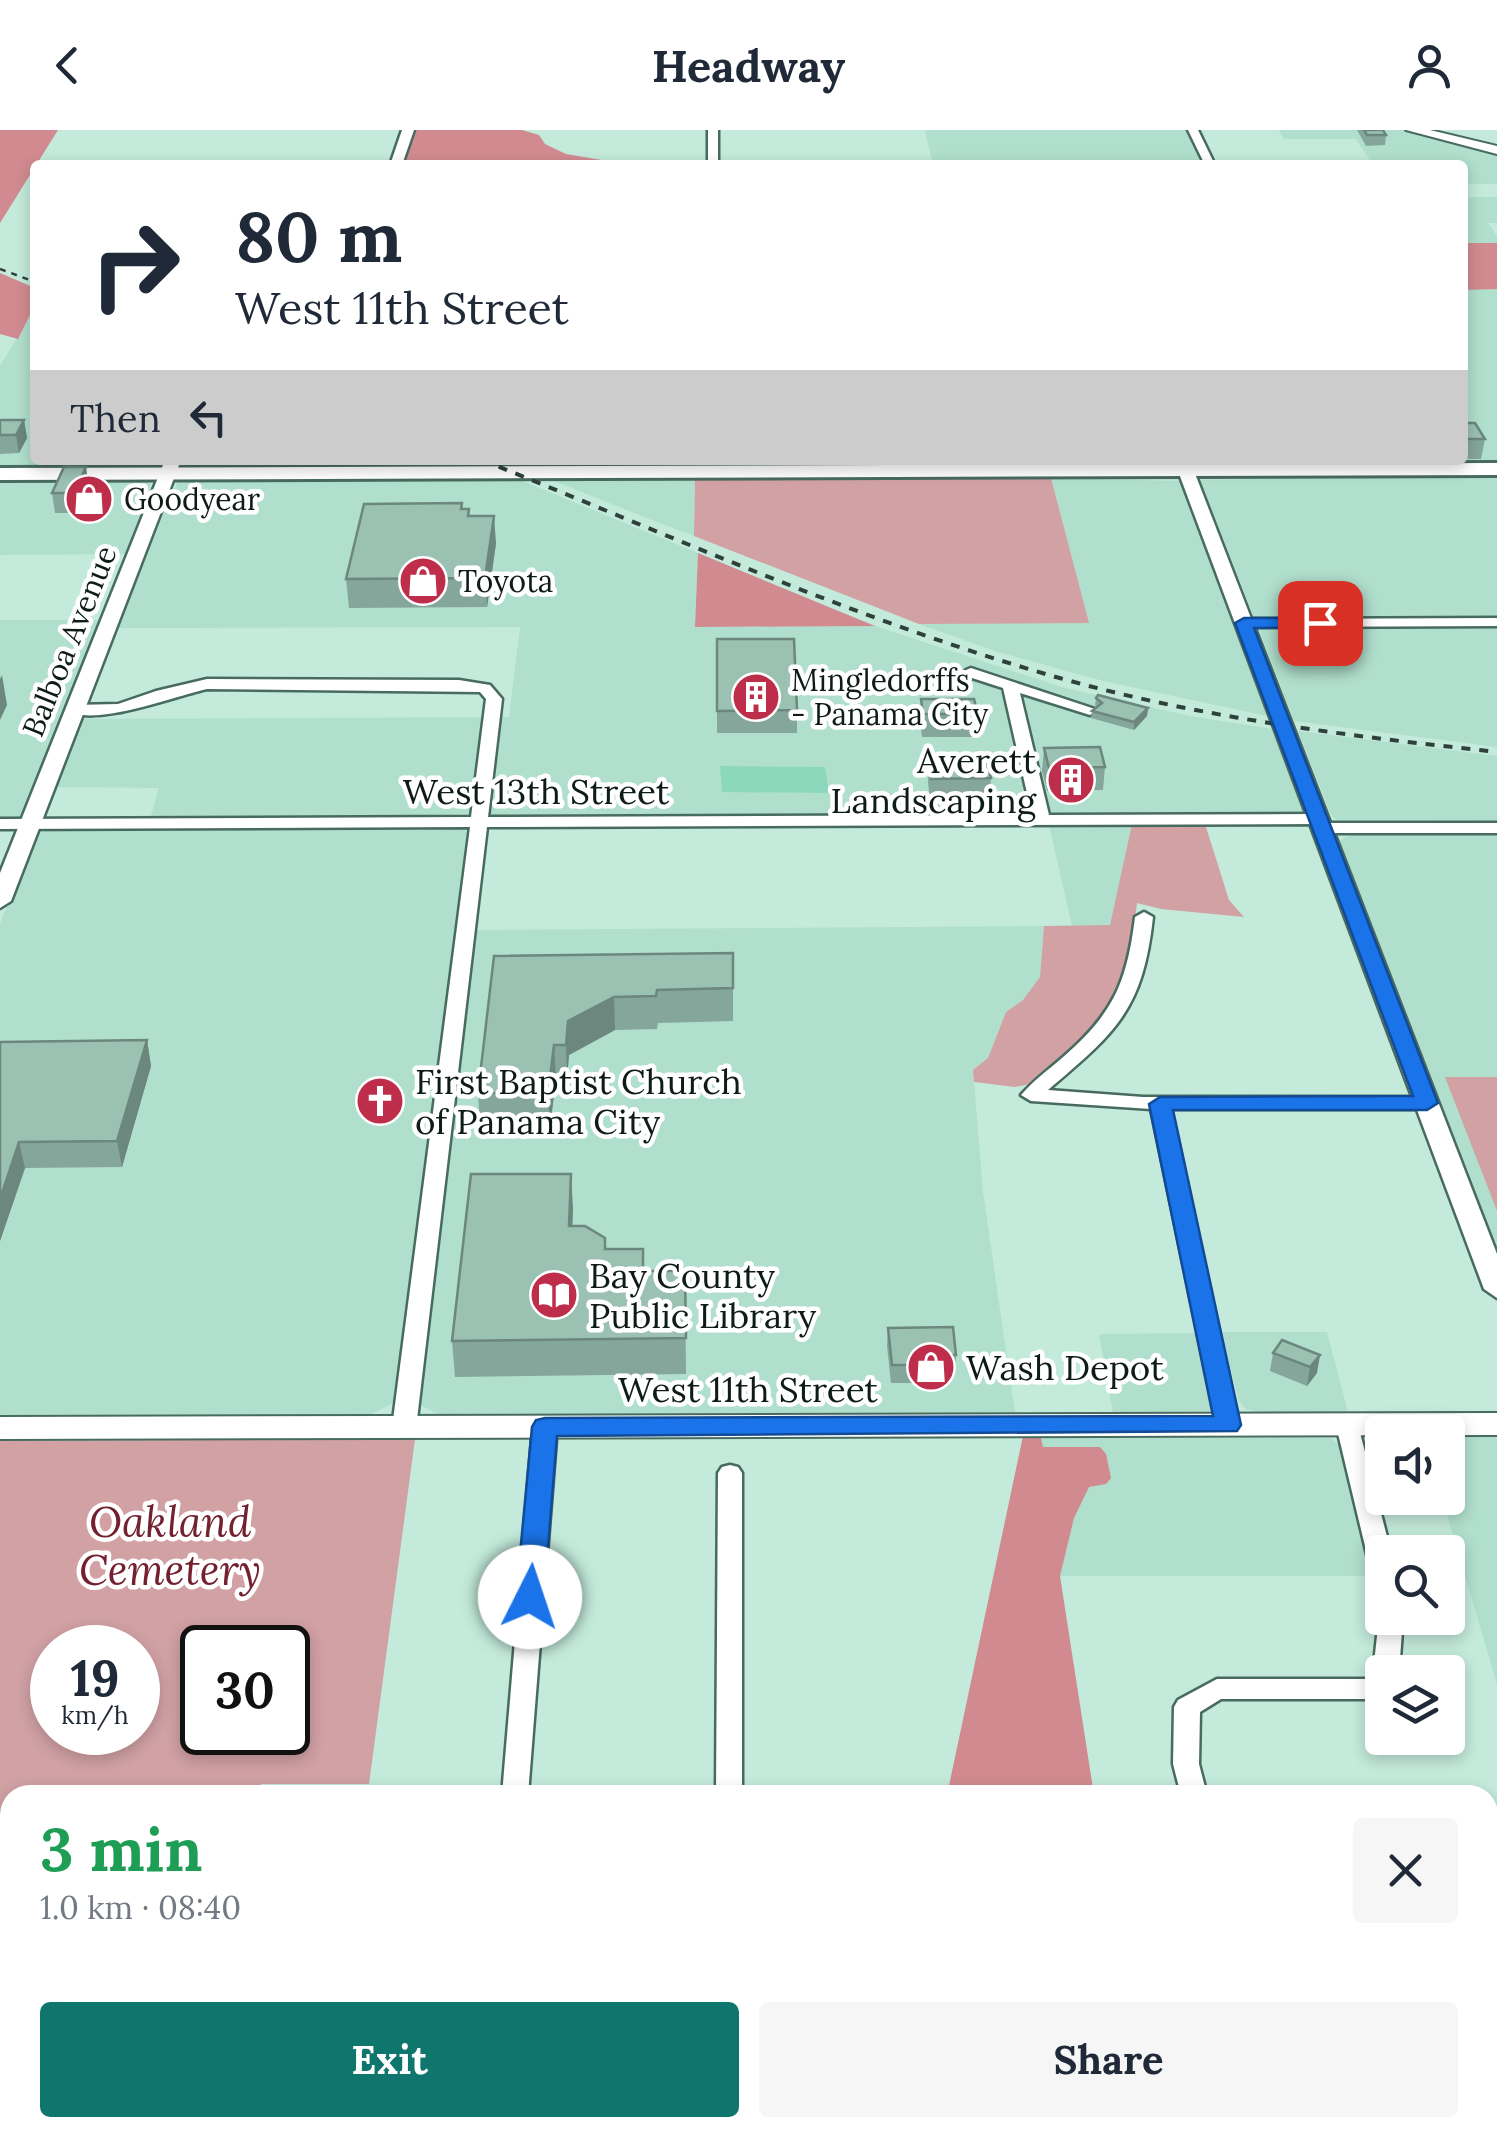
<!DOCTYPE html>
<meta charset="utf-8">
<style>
body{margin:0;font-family:Lora,serif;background:#f6f6f7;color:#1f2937;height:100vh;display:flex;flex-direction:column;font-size:38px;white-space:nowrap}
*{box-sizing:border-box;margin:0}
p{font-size:32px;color:#747a83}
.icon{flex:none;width:55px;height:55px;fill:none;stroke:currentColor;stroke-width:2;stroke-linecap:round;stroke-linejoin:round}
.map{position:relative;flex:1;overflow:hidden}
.side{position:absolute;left:0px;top:1655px;width:1498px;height:352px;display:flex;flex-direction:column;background:#fff;border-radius:30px 30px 0 0;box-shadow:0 5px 15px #0003}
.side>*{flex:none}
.top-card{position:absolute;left:30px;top:30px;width:1438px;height:305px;border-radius:10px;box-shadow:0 5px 15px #0003;background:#fff;color:#1f2937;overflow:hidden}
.controls{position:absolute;left:1365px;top:1285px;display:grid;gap:20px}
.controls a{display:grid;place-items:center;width:100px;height:100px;border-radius:10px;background:#fff;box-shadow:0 5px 15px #0003;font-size:50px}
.speed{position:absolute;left:30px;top:1495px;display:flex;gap:20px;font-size:50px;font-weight:700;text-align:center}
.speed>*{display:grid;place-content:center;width:130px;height:130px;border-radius:50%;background:#fff;box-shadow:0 5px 15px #0003;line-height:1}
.speed small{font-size:25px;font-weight:400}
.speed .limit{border:5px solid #111;border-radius:15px;background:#fff;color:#111}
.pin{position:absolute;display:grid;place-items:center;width:85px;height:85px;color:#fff;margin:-42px;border-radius:20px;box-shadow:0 5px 15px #0006}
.me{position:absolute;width:110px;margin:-55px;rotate:4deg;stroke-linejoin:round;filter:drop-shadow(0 0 8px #0008)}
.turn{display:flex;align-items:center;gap:35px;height:210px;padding:0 40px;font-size:45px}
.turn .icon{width:130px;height:130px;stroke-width:2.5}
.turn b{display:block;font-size:70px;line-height:85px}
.then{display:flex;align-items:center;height:95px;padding:0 40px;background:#0003;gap:20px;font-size:38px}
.round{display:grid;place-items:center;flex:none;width:105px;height:105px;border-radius:10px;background:#f6f6f7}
.summary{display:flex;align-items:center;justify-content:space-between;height:170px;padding:0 40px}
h1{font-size:60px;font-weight:700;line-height:75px;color:#1e9e55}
.action{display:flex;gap:20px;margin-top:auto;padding:20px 40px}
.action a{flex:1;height:115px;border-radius:10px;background:#0f766e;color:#fff;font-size:40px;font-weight:700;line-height:115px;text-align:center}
.action a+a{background:#f6f6f7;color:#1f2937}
header{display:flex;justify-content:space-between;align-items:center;height:130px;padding:0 40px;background:#fff;font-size:45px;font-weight:700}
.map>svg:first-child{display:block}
.built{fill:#b1dfcd}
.green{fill:#d1a1a4;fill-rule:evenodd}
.forest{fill:#d18b90}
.water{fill:#8bd8bd}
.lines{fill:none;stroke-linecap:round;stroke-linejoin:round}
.minor-casing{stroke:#486b5f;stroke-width:5}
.tertiary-casing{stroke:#486b5f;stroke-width:5}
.secondary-casing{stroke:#486b5f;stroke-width:4}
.trunk-casing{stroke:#486b5f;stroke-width:6}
.minor{fill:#fff;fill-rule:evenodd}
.tertiary{fill:#fff;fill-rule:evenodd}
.secondary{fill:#fff;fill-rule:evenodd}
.trunk{fill:#fff;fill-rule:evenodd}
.rail-far1{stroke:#2e413a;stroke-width:2.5;stroke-dasharray:6 6;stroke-linecap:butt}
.rail{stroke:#2e413a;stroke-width:4;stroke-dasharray:9 9;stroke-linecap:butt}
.wall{fill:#85a69a}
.shaded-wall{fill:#6c877d}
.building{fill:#9bc1b3;stroke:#6c877d;stroke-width:2.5}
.route{fill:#1a73e8;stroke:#114b97;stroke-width:2.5}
.labels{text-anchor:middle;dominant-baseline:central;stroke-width:9;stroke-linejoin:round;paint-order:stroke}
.far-poi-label{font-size:30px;fill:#0e1c17;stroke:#fff;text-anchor:start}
.far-street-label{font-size:30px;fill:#0e1c17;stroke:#fff}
.poi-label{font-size:35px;fill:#0e1c17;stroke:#fff;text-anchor:start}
.street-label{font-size:35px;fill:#0e1c17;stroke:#fff}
.near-park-label{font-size:42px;font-style:italic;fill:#73202f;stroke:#fff}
</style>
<header><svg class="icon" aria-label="back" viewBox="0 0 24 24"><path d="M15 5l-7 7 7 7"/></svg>Headway<svg class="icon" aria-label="person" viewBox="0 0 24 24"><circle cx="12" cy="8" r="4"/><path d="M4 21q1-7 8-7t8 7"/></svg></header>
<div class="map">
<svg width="1497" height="2006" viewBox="0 0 1497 2006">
<rect width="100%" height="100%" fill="#c3eadb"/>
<g class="built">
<path d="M925,0h264l15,34 -271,1z"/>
<path d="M1279,0h125l93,22v32h-34l-1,-19h-89l-17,-26h-72z"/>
<path d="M1463,60l5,7h29v26h-9l9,13v227l-131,-1 -5,-2h101z"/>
<path d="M35,178v152h127l-4,5 -158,3v-102z"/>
<path d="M183,330h289l15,6 -292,1 -10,-2z"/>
<path d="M505,330h200l-15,5 -182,1 -5,-3z"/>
<path d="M1344,330l-8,3 -598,2 -16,-4z"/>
<path d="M1497,346v143l-242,1 -55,-140z"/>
<path d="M1051,348l128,3 88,235 -164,-35 -105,-29 -79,-28 169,-2z"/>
<path d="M549,349h146l-1,57 -37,-14z"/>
<path d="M520,350l178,73 -3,74 180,-1 190,62 125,28 82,13 31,82 -4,4 -1149,4 9,-31 -107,-1 27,-68 430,-2 11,-90 -405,1 63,-147z"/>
<path d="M0,351h144l7,3 -22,70 -129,1z"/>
<path d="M0,490h104l-79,196 -25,7z"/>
<path d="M1497,496v121l-203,-26 -36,-94z"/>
<path d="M1298,601l199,25v65l-160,-1 -6,-5z"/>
<path d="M1049,694h83l-22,102h-38z"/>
<path d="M462,696l7,8 -74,568 -25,13 -370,1v-492l34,-88 16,-8z"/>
<path d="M1497,704v422l-160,-414 13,-7z"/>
<path d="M1044,796l-4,51 -17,23 -17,12 -18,46 -15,12 10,122 32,221 -575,2 -18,-9 -4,-8 54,-468z"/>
<path d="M1221,1202h106l21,80h-91l-12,-3 -6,-8z"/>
<path d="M1202,1203l13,74 -3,4 -99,2 -14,-79z"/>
<path d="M1448,1307h49v247l-55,-186h6z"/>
<path d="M1041,1308h290l12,11 32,127h-315z"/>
</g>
<g class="green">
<path d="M1051,348l38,145 -170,1 -225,-88 1,-57z"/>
<path d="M1132,694h73l24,76 15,17 -83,-8 -24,-6 -10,78 -17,28 -74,74 -21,4 -41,-5 -1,-12 15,-12 18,-46 17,-12 17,-23 4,-51 66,-1z"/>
<path d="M1445,947h52v134z"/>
<path d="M415,1309l-46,345h-108l-2,11h-249v333h1478v-68h9v76h-1497v-695zM52,1518h86v84h-86zM202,1518h86v84h-86z"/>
</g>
<g class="forest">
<path d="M0,0h58l-58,93z"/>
<path d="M414,0h108l17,5 6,9 21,10 65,11h-229z"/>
<path d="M1463,113h34v46l-34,1z"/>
<path d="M0,143l35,15v17l-17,34 -18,-5z"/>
<path d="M698,423l177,73 -180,1z"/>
<path d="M1023,1306l18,2 2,9h57l6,7 5,24 -5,6 -17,3 -15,31 -14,58 34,219h-147z"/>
</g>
<path class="water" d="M720,636l105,1 4,26 -107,-1z"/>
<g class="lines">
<g class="minor-casing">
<g id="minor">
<rect x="708" y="0" width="10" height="35"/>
<path d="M1188,0h10l17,35h-10z"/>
<path d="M1497,488v8l-253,1 -7,-4 7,-4z"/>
<path d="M971,538l127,42 -8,5 -70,-22 29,122 270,-1 8,5 -4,4h174v10h-175l-8,-5 4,-4 -831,3 -71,601 -4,6h-16l-4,-6 78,-601 -470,2v-10l471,-2 15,-118 -6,-7 -273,-3c-32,7 -114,39 -141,21l8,-5 44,-1 38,-13 51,-12 252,1 31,5 12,14 -14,118 544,-2 -29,-127 -37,-12v-6z"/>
<path d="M1144,782l9,5c-10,93 -37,115 -105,173l95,7h284l10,6 -10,6h-256l68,316 -3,5h-16l-3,-5 -66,-316 -120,-8 -10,-6c12,-14 27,-25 41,-37 51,-44 65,-75 73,-141z"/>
<path d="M1347,1287l8,3 3,5 33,127h-9v24l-9,-3 -3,-6 -34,-142 3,-5z"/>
<path d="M545,1289l8,2 4,6 -29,368h-26l31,-368 4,-6z"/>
<path d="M730,1335l8,2 4,6v322h-26l2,-322 4,-6z"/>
<path d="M1382,1482v6h21l-4,54h-17v27h-161l-21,13 -1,52 8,31h-26l-8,-31 1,-57 4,-7 39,-21h162l-6,-7 6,-54z"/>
<path d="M1497,1769v22l-9,1v-22z"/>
</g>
</g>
<g class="tertiary-casing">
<g id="tertiary">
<path d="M402,0h12l-12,35h-12z"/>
<path d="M165,330h16l-170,441 -11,7v-35z"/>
<path d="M1180,337l14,4 303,783v44l-13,-9 -306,-818z"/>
</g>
</g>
<g class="secondary-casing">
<g id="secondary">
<path d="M1406,0h24l67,16v8z"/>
<path d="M1497,1283v22l-1497,4v-22z"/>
</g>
</g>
<g class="trunk-casing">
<path id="trunk" d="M1497,333v12l-1497,5v-12z"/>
</g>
<use href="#minor" class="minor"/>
<use href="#tertiary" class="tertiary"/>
<use href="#secondary" class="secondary"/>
<use href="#trunk" class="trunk"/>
<path class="rail-far1" d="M0,139l35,13"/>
<path class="rail" d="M482,330c190,76 377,161 574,217 144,41 293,59 441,75"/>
</g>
<g class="wall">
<path d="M1357,0h26l3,5 -1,10 -19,1z"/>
<path d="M1462,287l23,22 -4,20h-19z"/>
<path d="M0,290h24l3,18 -8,15 -19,1z"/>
<path d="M89,357l-11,26h-23l-3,-20z"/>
<path d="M462,373l1,6 33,34 -9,64 -138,1 -3,-29z"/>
<path d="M1301,489l48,15 -2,14h-42l-6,-15z"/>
<path d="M717,509l80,71v23h-80z"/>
<path d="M1096,568l52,10 -1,8 -13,14 -43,-12 1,-7 5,-4 -2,-2z"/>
<path d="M921,569l57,15 -1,23h-55l-2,-15z"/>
<path d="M1044,618l61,19 -2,23 -56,1 -5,-20z"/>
<path d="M929,629l62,19 -2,24h-59l-2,-20z"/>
<path d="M733,823v68l-75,2 -1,6 -42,1 -46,25 -2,24h-11l-6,48h-70l-2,-34 16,-137z"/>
<path d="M147,910l4,26 -29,101 -97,1 -25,73v-199z"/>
<path d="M573,1078l-1,18 33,23 39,22h41l1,103 -231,3 -3,-36z"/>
<path d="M888,1198l68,27 -1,18h-15l-1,10h-48l-4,-37z"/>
<path d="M1282,1210l35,33 -10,13 -37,-15 3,-18z"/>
</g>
<g class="shaded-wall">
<path d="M24,290l3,18 -8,15 -3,-18z"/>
<path d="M86,337l3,20 -11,26 -4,-20z"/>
<path d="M494,386l2,27 -9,64 -2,-29z"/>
<path d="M2,545l5,30 -7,15v-41z"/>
<path d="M1148,578l-1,8 -13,14v-8z"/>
<path d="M614,867l1,33 -46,25 -2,24 -1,-34 2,-24z"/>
<path d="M147,910l4,26 -29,101 -5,-26z"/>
<path d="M554,915l2,34 -6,48 -2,-34z"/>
<path d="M19,1012l6,26 -25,73v-42z"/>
<path d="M571,1044l2,34 -2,53 -2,-35z"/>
<path d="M1320,1225l-3,18 -10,13 3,-19z"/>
</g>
<g class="building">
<path d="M1364,0h19l3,5h-19z"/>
<path d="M1462,287l5,6h8l10,16h-23z"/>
<path d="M0,290h24l-8,15h-16z"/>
<path d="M64,337h22l-12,26h-22z"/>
<path d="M462,373l-1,6h8l-1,7h26l-9,62 -139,1 18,-75z"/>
<path d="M1301,489h42l6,15h-42z"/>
<path d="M717,509h77l3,71 -80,1z"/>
<path d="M1098,565l50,13 -14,14 -42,-11 10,-8 -6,-5z"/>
<path d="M921,569h53l4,15h-55z"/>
<path d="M1100,617l5,20 -56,1 -5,-20z"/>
<path d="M929,629h57l5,19 -60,1z"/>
<path d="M733,823v35l-76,2 -1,6 -42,1 -46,24 -2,24h-12l-6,48h-70l16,-137z"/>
<path d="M147,910l-30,101 -98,1 -19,57v-157z"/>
<path d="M471,1044h100l-2,52h16l20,12v11h38v22h42l1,67 -234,3z"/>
<path d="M953,1197l3,28h-17l1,10h-48l-4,-37z"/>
<path d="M1282,1210l38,15 -10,12 -37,-14z"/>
</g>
<path class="route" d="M1320,488l6,1v8l-72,1 184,475 -11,7h-254l68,315 -4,6 -680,5 -13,161 -4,7 -10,3 -10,-3 -4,-7 16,-170 4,-7 9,-2 668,-2 -64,-312 11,-7 253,-1 -178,-473 9,-5z"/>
<defs>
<g id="shop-disc" transform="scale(2.5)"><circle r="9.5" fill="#be2e4b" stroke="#fff"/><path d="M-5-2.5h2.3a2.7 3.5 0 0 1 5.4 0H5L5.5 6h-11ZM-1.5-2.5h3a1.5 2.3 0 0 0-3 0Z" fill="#fff"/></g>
<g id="building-disc" transform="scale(2.5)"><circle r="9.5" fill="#be2e4b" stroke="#fff"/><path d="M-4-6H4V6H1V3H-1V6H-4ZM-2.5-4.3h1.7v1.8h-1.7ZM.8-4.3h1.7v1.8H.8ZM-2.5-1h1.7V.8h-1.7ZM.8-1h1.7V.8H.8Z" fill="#fff"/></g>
<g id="church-disc" transform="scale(2.5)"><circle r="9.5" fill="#be2e4b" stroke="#fff"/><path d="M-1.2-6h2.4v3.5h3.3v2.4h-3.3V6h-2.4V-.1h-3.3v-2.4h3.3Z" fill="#fff"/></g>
<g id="library-disc" transform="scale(2.5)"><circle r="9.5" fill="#be2e4b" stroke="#fff"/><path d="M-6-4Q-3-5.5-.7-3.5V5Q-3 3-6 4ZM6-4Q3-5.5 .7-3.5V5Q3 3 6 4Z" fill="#fff"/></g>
</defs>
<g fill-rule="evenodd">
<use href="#shop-disc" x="89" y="369"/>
<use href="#shop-disc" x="423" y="451"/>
<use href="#building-disc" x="756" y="567"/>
<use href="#building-disc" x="1071" y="650"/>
<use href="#church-disc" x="380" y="971"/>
<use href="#library-disc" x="554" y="1165"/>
<use href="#shop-disc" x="931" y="1237"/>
</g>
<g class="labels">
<g class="far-poi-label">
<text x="124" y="369">Goodyear</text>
<text x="458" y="451">Toyota</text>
<text x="791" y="550">Mingledorffs<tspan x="791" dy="34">- Panama City</tspan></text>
</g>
<g class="far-street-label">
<text transform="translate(69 511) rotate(-68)">Balboa Avenue</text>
</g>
<g class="poi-label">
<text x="1036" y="630" text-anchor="end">Averett<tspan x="1036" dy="40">Landscaping</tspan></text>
<text x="415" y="951">First Baptist Church<tspan x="415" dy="40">of Panama City</tspan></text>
<text x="589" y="1145">Bay County<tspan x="589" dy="40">Public Library</tspan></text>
<text x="966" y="1237">Wash Depot</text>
</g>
<g class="street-label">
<text x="536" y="661">West 13th Street</text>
<text x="748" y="1259">West 11th Street</text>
</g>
<g class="near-park-label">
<text x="170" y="1392">Oakland<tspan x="170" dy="48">Cemetery</tspan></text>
</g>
</g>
</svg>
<div class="controls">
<a><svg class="icon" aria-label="sound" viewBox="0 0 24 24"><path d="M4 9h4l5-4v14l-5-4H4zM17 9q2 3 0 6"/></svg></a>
<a><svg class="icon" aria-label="search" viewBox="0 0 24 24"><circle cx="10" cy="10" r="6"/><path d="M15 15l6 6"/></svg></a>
<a><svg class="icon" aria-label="layers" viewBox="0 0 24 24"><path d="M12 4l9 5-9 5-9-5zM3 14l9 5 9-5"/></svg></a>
</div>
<div class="speed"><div>19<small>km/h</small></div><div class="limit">30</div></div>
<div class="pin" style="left:1320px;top:493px;background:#d93025"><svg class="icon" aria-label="arrive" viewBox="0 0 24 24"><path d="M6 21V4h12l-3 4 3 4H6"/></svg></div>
<svg class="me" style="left:530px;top:1467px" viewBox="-20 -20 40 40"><circle r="19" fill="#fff"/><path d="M0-13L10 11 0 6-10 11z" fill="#1a73e8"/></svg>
<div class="top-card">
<div class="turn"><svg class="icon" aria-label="right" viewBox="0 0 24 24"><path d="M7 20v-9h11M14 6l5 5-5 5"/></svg><div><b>80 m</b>West 11th Street</div></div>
<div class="then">Then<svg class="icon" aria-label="left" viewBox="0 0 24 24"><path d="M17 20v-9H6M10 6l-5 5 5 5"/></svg></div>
</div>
<section class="side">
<div class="summary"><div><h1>3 min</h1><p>1.0 km · 08:40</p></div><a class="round"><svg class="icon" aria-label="close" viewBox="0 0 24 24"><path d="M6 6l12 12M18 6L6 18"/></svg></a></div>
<div class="action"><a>Exit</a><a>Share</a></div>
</section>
</div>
